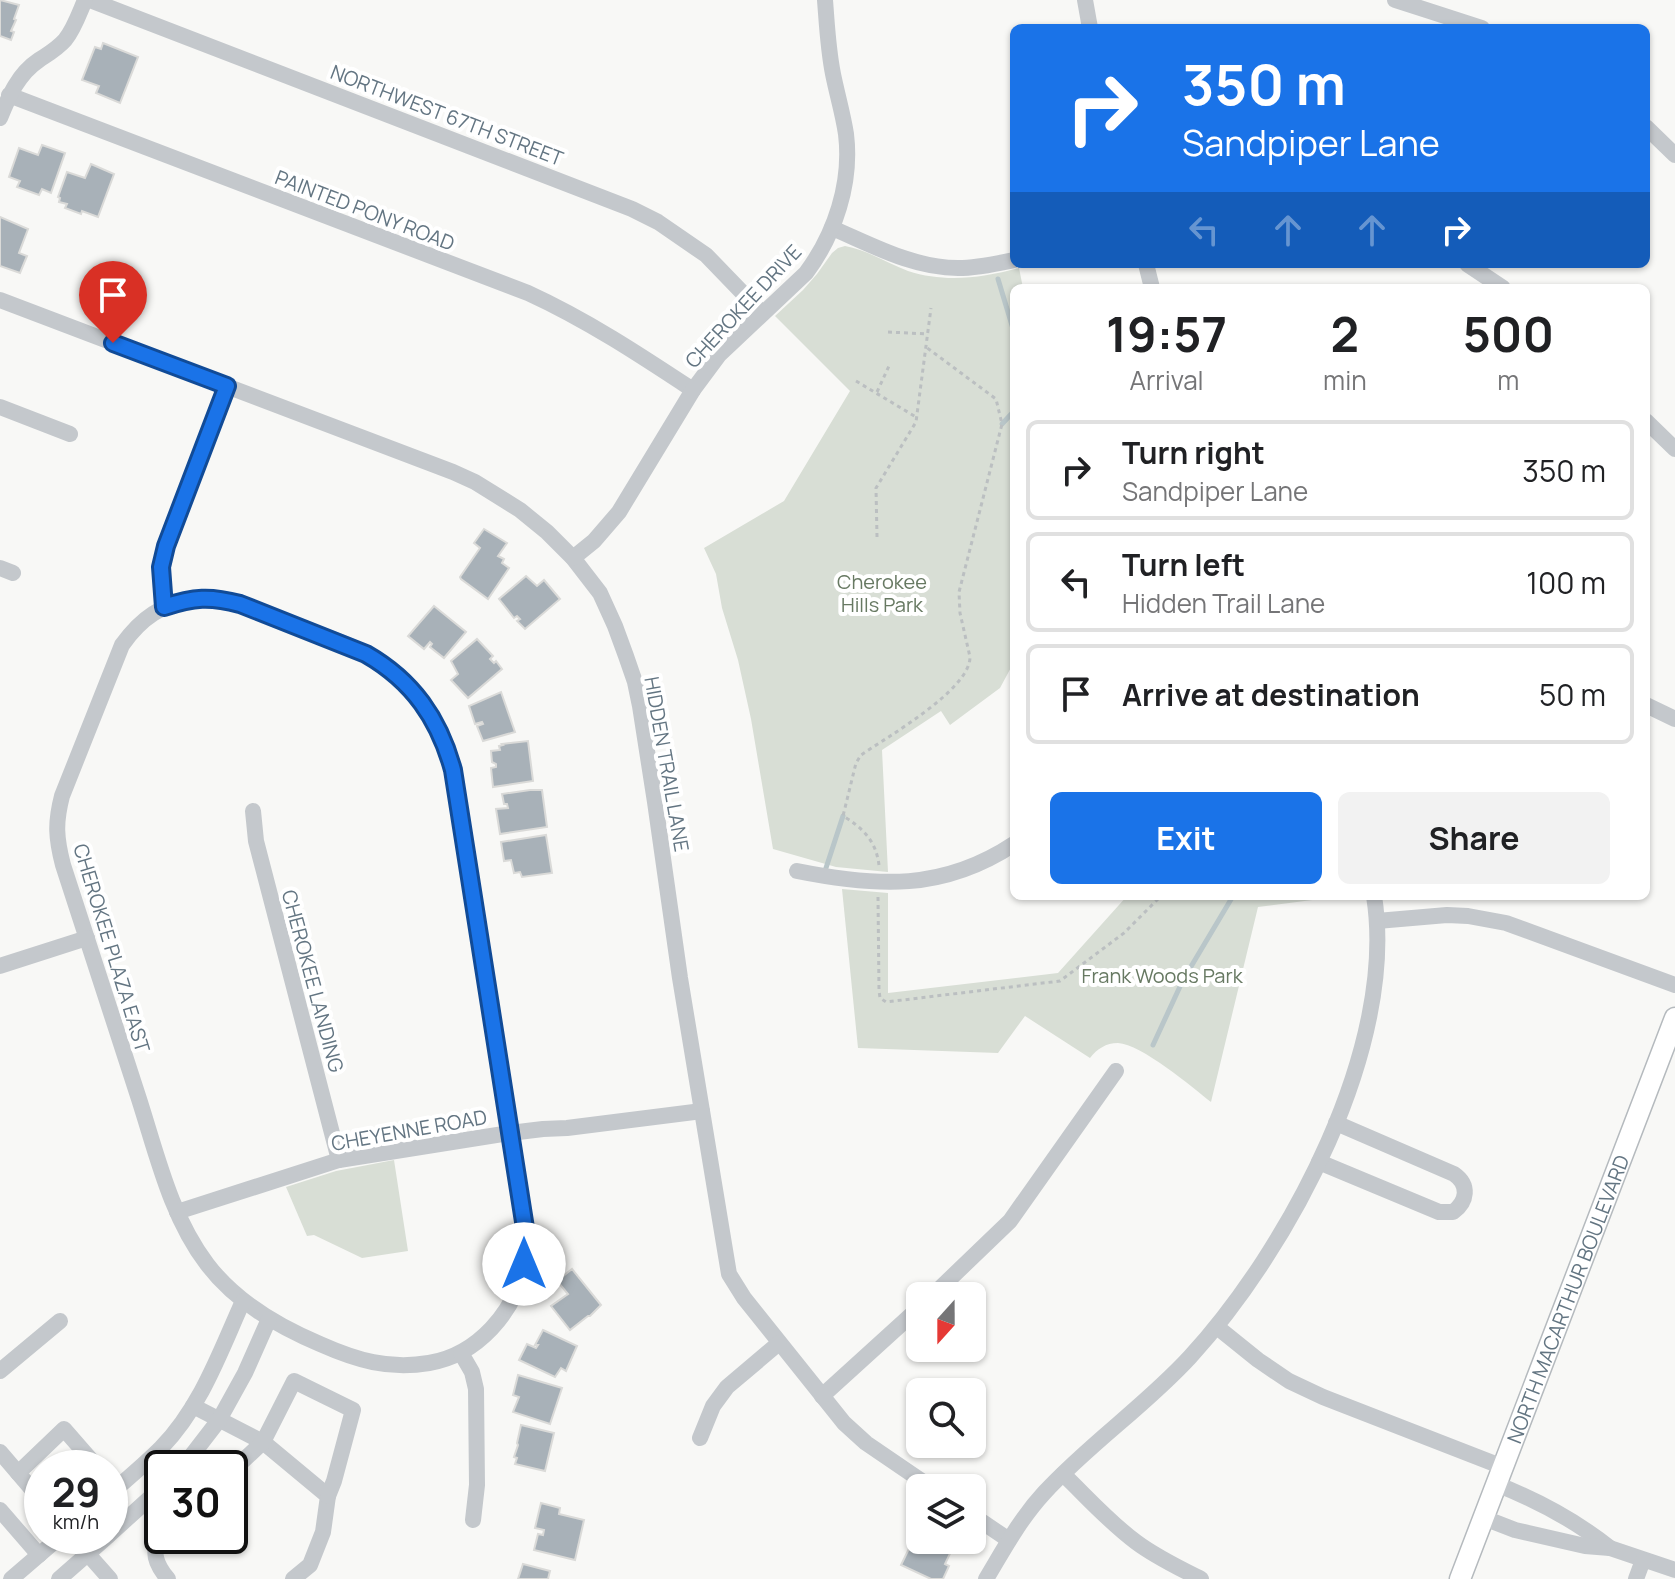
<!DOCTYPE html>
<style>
body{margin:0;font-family:Manrope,sans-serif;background:#f2f2f2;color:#202124;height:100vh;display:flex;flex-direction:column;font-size:30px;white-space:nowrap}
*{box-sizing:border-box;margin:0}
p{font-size:26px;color:#757577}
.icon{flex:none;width:44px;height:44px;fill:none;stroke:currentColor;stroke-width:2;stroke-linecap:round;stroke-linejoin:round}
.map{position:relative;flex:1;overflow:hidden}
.drawer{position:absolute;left:1010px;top:284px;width:640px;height:616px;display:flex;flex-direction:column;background:#fff;border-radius:12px;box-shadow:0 2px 6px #0004}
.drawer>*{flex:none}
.banner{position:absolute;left:1010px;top:24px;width:640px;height:244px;border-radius:12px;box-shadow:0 2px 6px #0004;background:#1a73e8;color:#fff;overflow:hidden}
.needle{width:52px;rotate:201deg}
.fabs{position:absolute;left:906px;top:1282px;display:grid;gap:16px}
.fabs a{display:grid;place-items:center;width:80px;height:80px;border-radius:12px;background:#fff;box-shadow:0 2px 6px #0004;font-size:40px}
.speed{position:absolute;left:24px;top:1450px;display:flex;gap:16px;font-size:40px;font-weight:700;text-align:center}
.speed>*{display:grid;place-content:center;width:104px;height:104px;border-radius:50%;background:#fff;box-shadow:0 2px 6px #0004;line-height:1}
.speed small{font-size:20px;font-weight:400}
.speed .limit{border:4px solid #111;border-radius:12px;background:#fff;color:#111}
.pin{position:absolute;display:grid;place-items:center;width:68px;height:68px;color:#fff;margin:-82px -34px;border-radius:50% 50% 50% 0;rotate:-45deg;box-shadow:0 0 8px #0007}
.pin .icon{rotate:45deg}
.me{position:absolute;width:88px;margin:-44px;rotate:0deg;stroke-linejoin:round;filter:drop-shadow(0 0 6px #0008)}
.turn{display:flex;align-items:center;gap:28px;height:168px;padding:0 40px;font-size:36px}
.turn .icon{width:104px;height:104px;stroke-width:2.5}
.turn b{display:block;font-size:56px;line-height:68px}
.lanes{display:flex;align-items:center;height:76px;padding:0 40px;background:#0003;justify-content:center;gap:40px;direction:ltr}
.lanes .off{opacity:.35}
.eta{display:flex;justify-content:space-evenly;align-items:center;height:136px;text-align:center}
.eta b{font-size:48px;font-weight:700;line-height:56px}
.cta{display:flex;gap:16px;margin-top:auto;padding:16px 40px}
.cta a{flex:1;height:92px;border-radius:12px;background:#1a73e8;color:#fff;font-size:32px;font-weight:700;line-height:92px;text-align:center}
.cta a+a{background:#f2f2f2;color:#202124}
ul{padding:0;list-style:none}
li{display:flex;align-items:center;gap:24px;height:100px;margin:0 16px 12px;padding:0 24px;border:4px solid #e0e0e0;border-radius:12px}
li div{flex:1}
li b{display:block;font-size:30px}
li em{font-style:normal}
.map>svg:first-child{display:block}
.green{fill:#d8ded5}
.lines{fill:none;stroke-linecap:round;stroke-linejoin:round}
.stream{stroke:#b9c6c9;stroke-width:5}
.building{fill:#a8b1b8;stroke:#dadad8;stroke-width:2}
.major-casing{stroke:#b5babe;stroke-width:23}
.path{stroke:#bbbfc1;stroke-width:3;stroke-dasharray:4 4;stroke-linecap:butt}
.minor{stroke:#c4c8cc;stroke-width:16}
.major{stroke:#fff;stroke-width:20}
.route-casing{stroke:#114b97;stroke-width:20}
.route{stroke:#1a73e8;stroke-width:14}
.labels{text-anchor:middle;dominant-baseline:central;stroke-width:8;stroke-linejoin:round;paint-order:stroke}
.street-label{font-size:20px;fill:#637582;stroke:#fff}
.park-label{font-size:20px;fill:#677962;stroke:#fff}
</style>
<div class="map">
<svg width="1675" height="1579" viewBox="0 0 1675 1579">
<rect width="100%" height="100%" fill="#f8f8f6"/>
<g class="green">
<path d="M845,246c22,4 42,17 63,25 37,12 74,7 111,-3l4,20h-9v374l-14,26 -50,37 -9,-14 -59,39 6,122 -52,-5 -63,-18 -22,-130 -13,-59 -16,-52 -6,-34 -12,-26 80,-47 66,-110 -75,-75 28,-26 14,-16 15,-21 6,-5z"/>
<path d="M842,889l46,4v100l170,-20 69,-77h216l-85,11 -47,195c-19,-15 -70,-58 -93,-59 -12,0 -21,6 -28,15l-65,-42 -27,37 -140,-5z"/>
<path d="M394,1160l14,91 -46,7 -48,-23 -7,1 -21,-49 50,-16z"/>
</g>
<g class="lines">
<g class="stream">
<path d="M998,279l16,53"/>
<path d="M1002,424l12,-13"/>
<path d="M825,871l18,-55"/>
<path d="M1153,1045l30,-65 50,-84"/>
</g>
</g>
<g class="building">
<path d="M0,0l19,5 -5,14 2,1 -5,11 3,1 -3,8 -11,-4z"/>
<path d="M103,43l35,14 -18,46 -24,-10 3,-7 -17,-6 13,-33 6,2z"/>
<path d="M42,145l23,8 -14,40 -9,-4 -3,6 -22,-8 3,-6 -11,-4 10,-29 19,7z"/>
<path d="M91,164l23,10 -16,43 -16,-6 -1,3 -16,-6 2,-4 -8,-2 1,-4 -2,-1 9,-25 18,6z"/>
<path d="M0,217l28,12 -9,24 8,3 -7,17 -20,-7z"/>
<path d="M484,529l23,14 -9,13 6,3 -2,4 7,5 -21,31 -27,-20 -1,-2 20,-29 -6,-5z"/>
<path d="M526,576l11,10 7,-6 16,19 -35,30 -8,-8 3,-2 -3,-3 -3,2 -15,-19z"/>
<path d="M434,606l32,26 -22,26 -14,-11 2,-3 -2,-2 -6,7 -16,-13z"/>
<path d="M477,639l16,17 -3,3 4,4 2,-2 6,8 -34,29 -17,-18 7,-6 -7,-13z"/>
<path d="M501,692l14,40 -32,9 -6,-15 6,-2 -1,-2 -7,2 -6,-18z"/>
<path d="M528,741l5,40 -40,6 -2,-19 5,-1v-3l-4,-2 -1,-11 9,-1 -1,-4 4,-1 -1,-1z"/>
<path d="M530,790h12l5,37 -47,7 -4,-25 12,-1 -1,-4h-3l-2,-10z"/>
<path d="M546,835l6,38 -30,4 -2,-5 -6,1 -3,-13 -7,1 -3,-19z"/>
<path d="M572,1269l29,36 -11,11h-2l-18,14 -19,-24 17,-12 -11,-13z"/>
<path d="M543,1330l34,16 -11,25 -5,-3 -6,9 -36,-17 8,-16 9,4 2,-3h-3z"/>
<path d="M518,1375l44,13 -12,36 -37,-12 6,-15 -6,-2z"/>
<path d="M521,1425l33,8 -9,38 -30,-7 2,-6 -3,-1 4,-12 -1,-2z"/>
<path d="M541,1503l19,5 -1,6 25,6 -9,40 -41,-10 4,-16 5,1 1,-5 -9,-2z"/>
<path d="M920,1526v14l36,1 -11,23 4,2 -6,13h-12l-30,-14z"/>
<path d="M523,1564l27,7 -2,8h-30z"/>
</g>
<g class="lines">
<g class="major-casing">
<g id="major">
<path id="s1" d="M1460,1579l215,-561"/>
</g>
</g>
<g class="path">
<path d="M888,332l40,2"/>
<path d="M856,381l60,36"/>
<path d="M877,392l12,-26"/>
<path d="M877,537l-1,-49 40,-66 15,-114"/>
<path d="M879,865c-3,-24 -16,-37 -36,-49l13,-53 5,-8c26,-18 109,-65 109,-98l-10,-44 -1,-21 43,-168 -6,-25 -70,-52"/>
<path d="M878,897l1,93 1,8 6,4 174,-21 64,-48 37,-37"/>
</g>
<g class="minor">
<path d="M90,0l542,209 26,13 48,33 56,58"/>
<path d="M1085,0l5,28"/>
<path d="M1395,0l87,28"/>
<path d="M9,95l519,198c59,27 112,62 165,97"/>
<path d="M0,118c9,-22 18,-44 39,-58 9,-6 18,-11 26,-20 9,-11 14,-26 20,-40"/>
<path d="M1646,127l29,28"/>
<path d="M832,228c40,17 81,40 126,40 19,0 37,-4 56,-8"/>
<path d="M1146,264l6,24"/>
<path d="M1467,264l36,24"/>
<path d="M0,300l453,172 22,10 45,28 27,22 26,26 27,35 15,33 11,30 9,26 5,24 15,96 25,176 49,296 15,24 100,125 22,20 66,45"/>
<path d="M0,407l70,27"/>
<path d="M1646,421l29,28"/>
<path d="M573,558l21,-17 25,-29 74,-122 26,-35 87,-82c29,-39 46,-90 40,-139 -3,-20 -9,-40 -13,-60 -5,-25 -6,-49 -8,-74"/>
<path d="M0,568l13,5"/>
<path d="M195,598c34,-1 63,13 94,25 32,12 67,22 95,41 36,25 58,66 69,106 17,110 34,220 52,329 5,31 9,61 14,92 4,24 9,48 5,73 -8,48 -47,91 -95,99 -40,7 -73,-3 -109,-19 -43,-18 -85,-43 -113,-80 -36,-47 -50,-109 -68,-165 -25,-78 -50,-156 -76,-234 -7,-27 -8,-42 -1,-69l60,-151c20,-28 39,-40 73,-47z"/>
<path d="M164,607l-3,-40 5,-21 61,-160"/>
<path d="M1646,705l29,14"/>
<path d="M253,811l3,30 83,319"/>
<path d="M797,871c80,16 146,20 217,-27"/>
<path d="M1377,921l70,-6 21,1 38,7 169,62"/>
<path d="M0,966l87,-28"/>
<path d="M1319,1162l120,50h14c14,-10 17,-27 1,-38l-118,-51"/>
<path d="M177,1212l162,-52 171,-27 33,-4 24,-1 135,-17"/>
<path d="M932,1296l78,-75 106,-150"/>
<path d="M1217,1327l41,33 31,21 34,16 180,70"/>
<path d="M461,1353l11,19 4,17 1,96 -4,35"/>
<path d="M0,1371l60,-50"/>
<path d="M822,1396l98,-89"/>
<path d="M193,1406l70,36 65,54 -5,36 -13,33 -17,14"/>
<path d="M700,1438l13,-32 14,-19 52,-44"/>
<path d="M0,1452l42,49"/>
<path d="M182,1468l37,-48 26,-47 24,-54"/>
<path d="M18,1473l46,-44 34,39"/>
<path d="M230,1473l33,-31 31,-61 59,29 -19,71 -6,15"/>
<path d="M1063,1474c24,23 46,48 73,68 20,15 43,26 65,37"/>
<path d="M1496,1484c41,16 80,37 114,64"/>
<path d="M110,1494c17,-15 35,-30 51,-46 40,-41 59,-96 82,-147"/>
<path d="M0,1510l39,45"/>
<path d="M972,1515l37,25"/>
<path d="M1484,1518l31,12 70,16 25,2 65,22"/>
<path d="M110,1534l52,-47"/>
<path d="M72,1536l38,43"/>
<path d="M163,1536c-14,14 -6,30 5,43"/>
<path d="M11,1579l50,-43"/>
<path d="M59,1579l49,-43"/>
<path d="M986,1579c18,-30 34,-60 58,-86 45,-49 101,-87 146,-136 99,-108 208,-311 184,-461"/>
<path d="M1636,1579l7,-19"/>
</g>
<use href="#major" class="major"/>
</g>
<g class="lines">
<g class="route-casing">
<path id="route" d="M113,343l114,43 -61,160 -5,21 3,40c30,-10 46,-11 76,-3l126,50c47,27 73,65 87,116l72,458 -1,36"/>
</g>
<use href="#route" class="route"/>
</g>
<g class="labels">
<g class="street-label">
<text transform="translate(447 115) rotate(21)">NORTHWEST 67TH STREET</text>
<text transform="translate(365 210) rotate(21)">PAINTED PONY ROAD</text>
<text transform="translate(743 306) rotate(-47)">CHEROKEE DRIVE</text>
<text transform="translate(667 764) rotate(80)">HIDDEN TRAIL LANE</text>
<text transform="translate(112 948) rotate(73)">CHEROKEE PLAZA EAST</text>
<text transform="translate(313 981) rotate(75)">CHEROKEE LANDING</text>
<text transform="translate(409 1130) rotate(-10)">CHEYENNE ROAD</text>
<text stroke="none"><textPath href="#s1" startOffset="300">NORTH MACARTHUR BOULEVARD</textPath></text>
</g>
<g class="park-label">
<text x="882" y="581">Cherokee<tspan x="882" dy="23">Hills Park</tspan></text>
<text x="1162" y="975">Frank Woods Park</text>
</g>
</g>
</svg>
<div class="fabs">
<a><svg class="needle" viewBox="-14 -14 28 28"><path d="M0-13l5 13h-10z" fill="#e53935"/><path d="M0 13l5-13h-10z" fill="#757577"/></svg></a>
<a><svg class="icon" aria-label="search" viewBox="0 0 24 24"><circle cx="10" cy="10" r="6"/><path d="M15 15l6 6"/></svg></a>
<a><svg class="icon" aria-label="layers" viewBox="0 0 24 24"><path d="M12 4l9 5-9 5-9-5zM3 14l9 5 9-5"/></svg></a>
</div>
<div class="speed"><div>29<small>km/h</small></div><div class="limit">30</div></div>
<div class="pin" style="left:113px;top:343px;background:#d93025"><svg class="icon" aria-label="arrive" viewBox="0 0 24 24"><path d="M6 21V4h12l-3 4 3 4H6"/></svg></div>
<svg class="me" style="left:524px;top:1264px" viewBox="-20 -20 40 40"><circle r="19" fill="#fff"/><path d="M0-13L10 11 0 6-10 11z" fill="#1a73e8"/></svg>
<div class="banner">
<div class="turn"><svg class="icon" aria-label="right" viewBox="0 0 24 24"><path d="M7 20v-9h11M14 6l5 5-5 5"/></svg><div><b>350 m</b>Sandpiper Lane</div></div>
<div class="lanes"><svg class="icon off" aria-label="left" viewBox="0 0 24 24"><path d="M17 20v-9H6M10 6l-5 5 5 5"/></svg><svg class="icon off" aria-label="ahead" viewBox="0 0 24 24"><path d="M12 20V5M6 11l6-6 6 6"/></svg><svg class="icon off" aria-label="ahead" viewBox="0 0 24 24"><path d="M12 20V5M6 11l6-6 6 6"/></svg><svg class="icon" aria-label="right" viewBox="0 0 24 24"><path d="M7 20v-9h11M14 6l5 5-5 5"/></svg></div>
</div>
<section class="drawer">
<div class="eta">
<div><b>19:57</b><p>Arrival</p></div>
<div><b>2</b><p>min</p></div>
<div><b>500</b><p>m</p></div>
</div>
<ul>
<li><svg class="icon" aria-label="right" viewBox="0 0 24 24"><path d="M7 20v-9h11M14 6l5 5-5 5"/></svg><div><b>Turn right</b><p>Sandpiper Lane</p></div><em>350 m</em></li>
<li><svg class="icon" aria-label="left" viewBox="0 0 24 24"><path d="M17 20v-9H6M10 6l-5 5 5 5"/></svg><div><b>Turn left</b><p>Hidden Trail Lane</p></div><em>100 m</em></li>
<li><svg class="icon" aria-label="arrive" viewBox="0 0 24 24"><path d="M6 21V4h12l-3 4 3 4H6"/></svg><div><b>Arrive at destination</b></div><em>50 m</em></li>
</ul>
<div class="cta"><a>Exit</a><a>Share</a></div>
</section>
</div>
